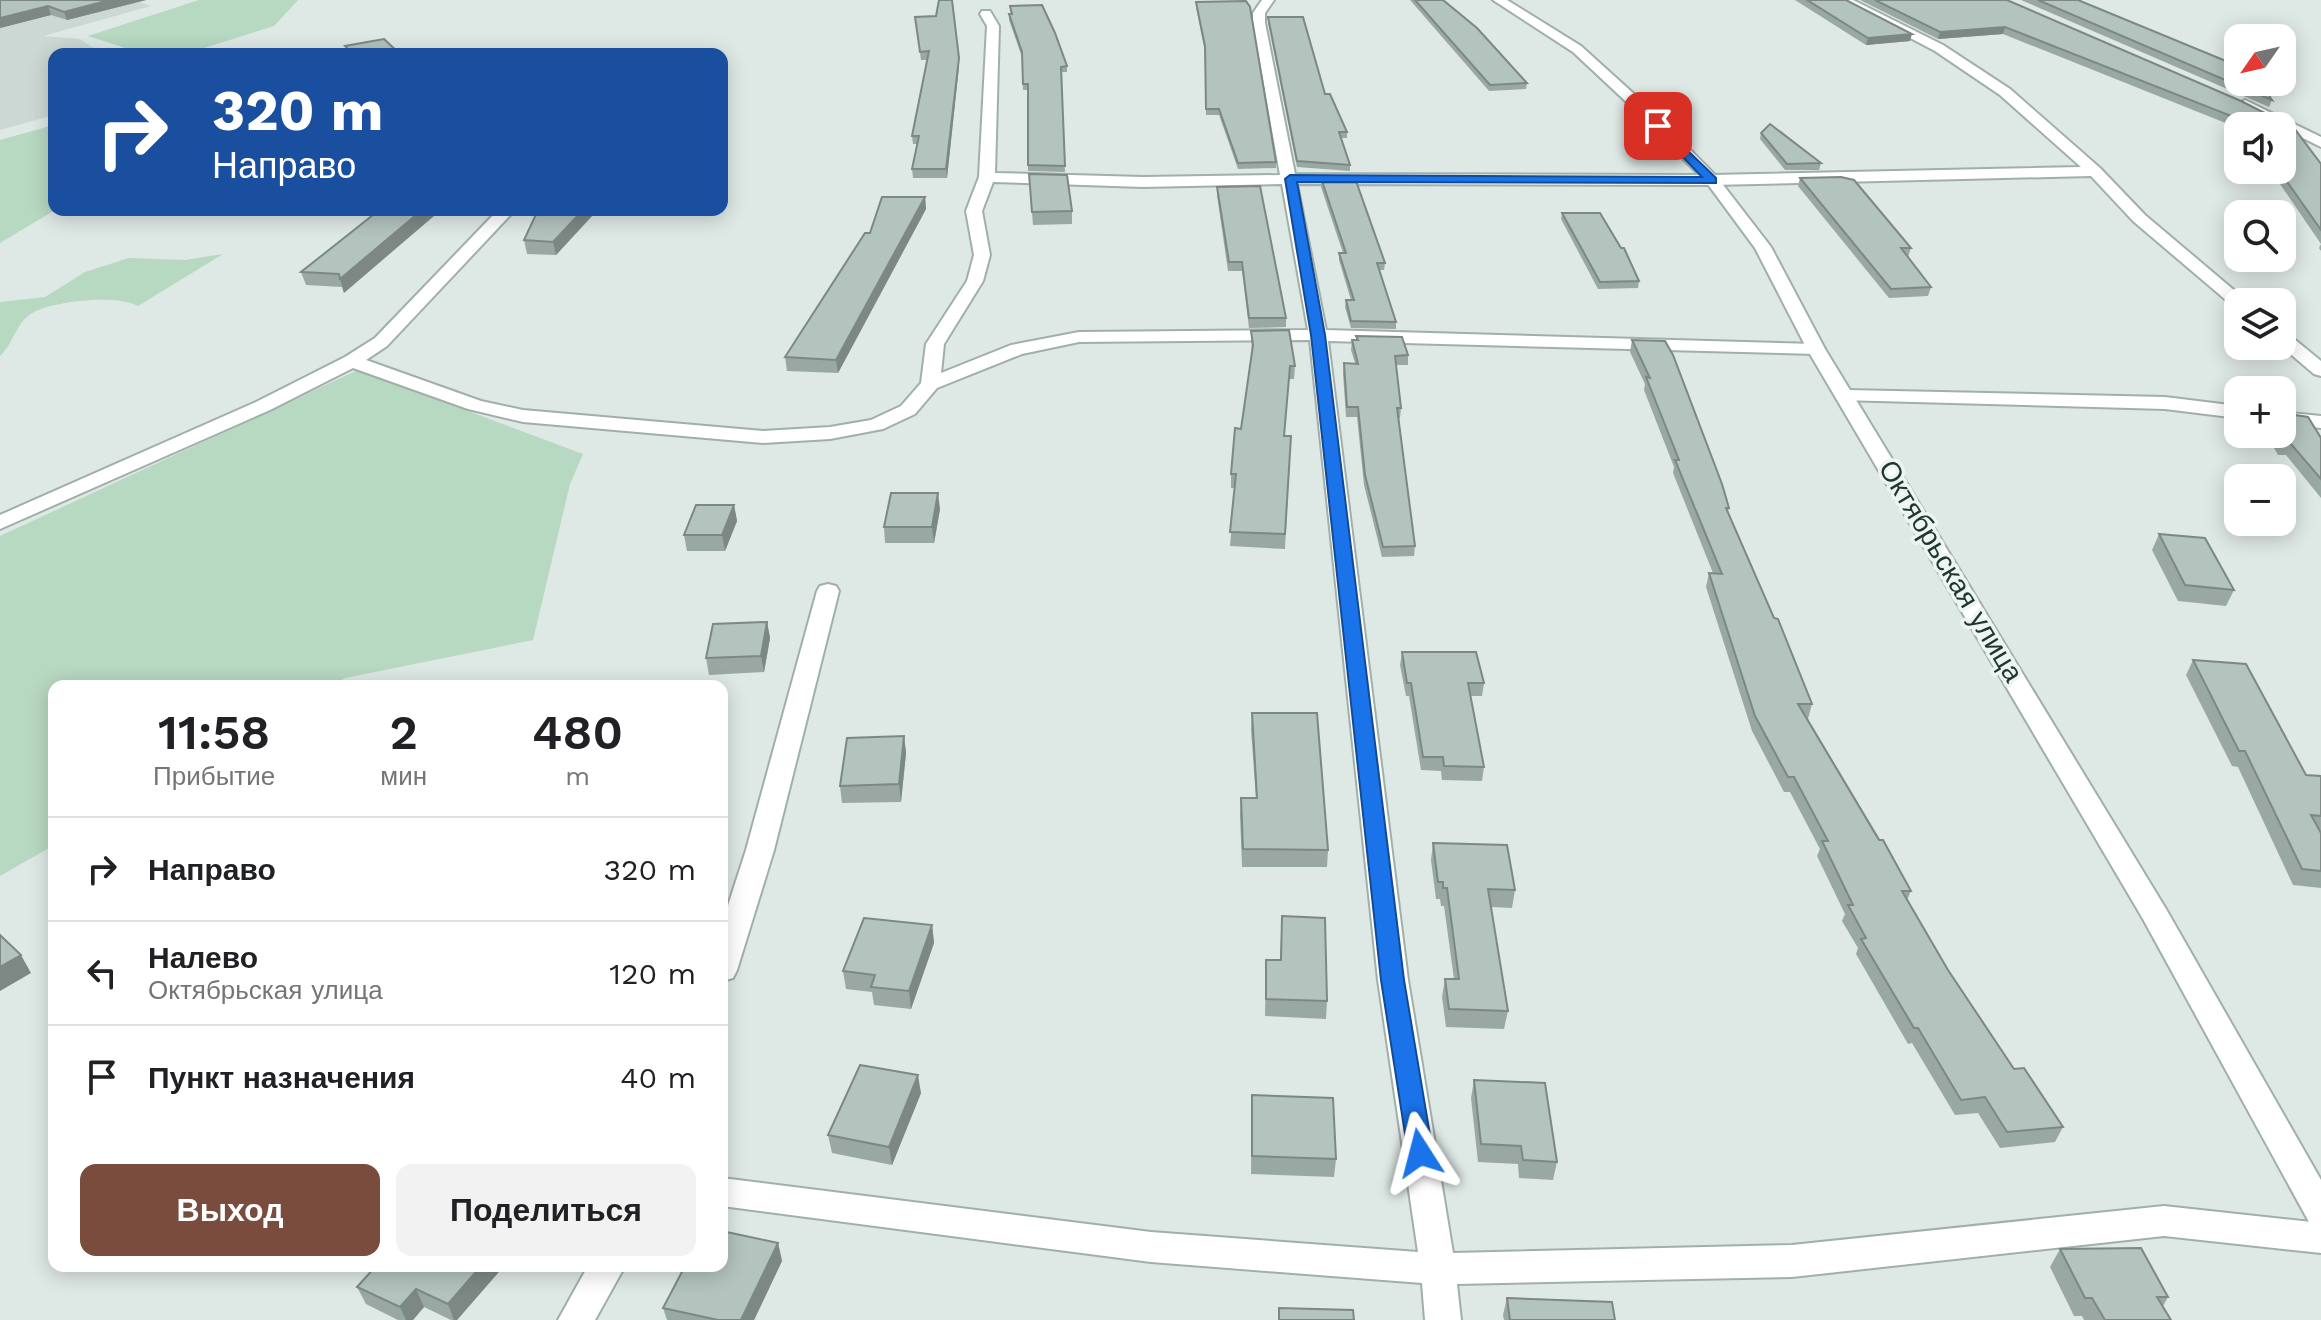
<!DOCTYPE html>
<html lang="ru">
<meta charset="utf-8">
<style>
body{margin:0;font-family:"Work Sans",sans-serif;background:#f2f2f2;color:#202124;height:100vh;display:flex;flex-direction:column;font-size:30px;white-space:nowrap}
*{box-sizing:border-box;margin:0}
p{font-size:26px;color:#757577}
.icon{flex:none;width:44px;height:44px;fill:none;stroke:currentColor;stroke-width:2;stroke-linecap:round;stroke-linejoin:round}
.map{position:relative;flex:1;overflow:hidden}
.drawer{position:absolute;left:48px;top:680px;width:680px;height:592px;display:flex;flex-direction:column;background:#fff;border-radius:16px;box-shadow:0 4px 20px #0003}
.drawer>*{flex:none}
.hud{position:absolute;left:48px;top:48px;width:680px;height:168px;border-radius:16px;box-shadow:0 4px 20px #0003;background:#1a4fa0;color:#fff;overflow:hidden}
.needle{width:52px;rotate:236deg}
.fabs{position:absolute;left:2224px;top:24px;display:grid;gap:16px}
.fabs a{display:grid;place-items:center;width:72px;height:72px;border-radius:16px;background:#fff;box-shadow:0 4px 20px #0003;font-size:40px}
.pin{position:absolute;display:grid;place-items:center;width:68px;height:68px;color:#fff;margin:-34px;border-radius:16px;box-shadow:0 4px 12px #0006}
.me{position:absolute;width:88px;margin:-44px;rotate:351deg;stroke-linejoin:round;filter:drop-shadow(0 0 6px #0008)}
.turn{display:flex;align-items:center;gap:28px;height:168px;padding:0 32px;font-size:36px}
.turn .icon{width:104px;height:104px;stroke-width:2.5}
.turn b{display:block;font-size:56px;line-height:68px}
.eta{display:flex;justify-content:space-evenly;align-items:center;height:136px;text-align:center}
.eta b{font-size:48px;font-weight:600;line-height:56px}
.primary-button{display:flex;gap:16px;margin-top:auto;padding:16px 32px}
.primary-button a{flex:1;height:92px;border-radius:16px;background:#7a4c3d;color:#fff;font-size:32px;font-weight:600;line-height:92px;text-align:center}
.primary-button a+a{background:#f2f2f2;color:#202124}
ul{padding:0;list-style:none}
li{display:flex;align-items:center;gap:24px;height:104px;padding:0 32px;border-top:2px solid #e0e0e0}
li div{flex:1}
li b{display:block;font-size:30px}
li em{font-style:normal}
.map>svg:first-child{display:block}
.built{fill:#ccd8d3}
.green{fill:#b7d8c1}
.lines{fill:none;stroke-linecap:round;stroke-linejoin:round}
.minor-casing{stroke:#a1afab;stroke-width:4}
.tertiary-casing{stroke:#a1afab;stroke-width:4}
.minor{fill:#fff;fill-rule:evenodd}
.tertiary{fill:#fff;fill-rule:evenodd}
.wall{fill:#9aa8a3}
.shaded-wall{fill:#7d8884}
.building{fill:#b3c3bd;stroke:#7d8884;stroke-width:2}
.route{fill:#1a73e8;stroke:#114b97;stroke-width:2}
.labels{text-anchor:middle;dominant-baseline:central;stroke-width:7;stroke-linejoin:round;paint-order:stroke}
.street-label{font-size:28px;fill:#203631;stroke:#edf5f2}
</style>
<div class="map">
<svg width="2321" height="1320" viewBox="0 0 2321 1320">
<rect width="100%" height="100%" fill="#dee8e4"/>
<path class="built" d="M14,0h118l19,6 -108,30 37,3 23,15h-49v61l-54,15v-127z"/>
<g class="green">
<path d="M199,0h99l-24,26 -70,22 18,6h-78l-56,-18z"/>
<path d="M54,125l1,85 -55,33v-103z"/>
<path d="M223,254l-85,52c-21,-12 -83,-5 -104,6 -18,9 -20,31 -34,44v-54l45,-5 40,-25 44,-14 56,2z"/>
<path d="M358,370l225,84 -13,30 -37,156 -188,38 -14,8h-277v159l-54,31v-340z"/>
</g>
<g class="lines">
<g class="minor-casing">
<g id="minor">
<path d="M1262,0h12l-9,13v10l30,151 417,1 369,-8 -81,-72 -65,-44 -97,-51h15l90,45 67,44 90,79 45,47 103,87h-10v5l-5,-1 -100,-85 -42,-45 -379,9 -415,-1 29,146 490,14 9,5 -9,5 -488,-13 80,639 45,273 339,-8 372,-39 157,17v30l-157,-17 -372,41 -335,7 4,36h-36l-3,-37 -271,-21 -429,-56v-28l429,54 267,20 -40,-272 -68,-640 -231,2 -57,12 -85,34 -22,26 -32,15 -53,10 -67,4 -240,-21 -55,-13 -115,-41 -83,42 -270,119v-14l256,-113 89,-45 30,-19 123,-128h17l-128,136 -21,14 115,41 42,9 240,21 67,-4 41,-7 30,-14 20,-23 5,-39 41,-63 7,-26 -8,-44 13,-34 8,-151 -7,-12 2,-3h8l9,15 -4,147 148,4 137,-2 -27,-152v-10zM993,182l150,5 139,-3 26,146 -229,2 -68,13 -70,28 3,-29 39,-63 7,-26 -8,-44z"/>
<path d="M2245,100l76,37v10l-81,-40 -2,-3z"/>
<path d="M2282,333l6,1 33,27v15l-7,-2 -33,-28z"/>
<path d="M1847,390l318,7 73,9v12l-73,-9 -325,-9 -3,-4z"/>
<path d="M2282,412l39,4v12l-39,-4z"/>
<path d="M828,584l8,2 3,5 -65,259 -37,120 -4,8 -11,3v-57l24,-74 71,-259 3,-5z"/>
<path d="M588,1266h37l-30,54h-37z"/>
</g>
</g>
<g class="tertiary-casing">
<path id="tertiary" d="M1493,0h14l74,46 64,58 72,73 54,70 54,102 341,560 155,271v47l-12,-5 -166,-303 -336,-570 -52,-101 -48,-65 -72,-73 -62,-58z"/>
</g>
<use href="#minor" class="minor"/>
<use href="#tertiary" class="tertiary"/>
</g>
<g class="wall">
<path d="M0,0h146l-79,20 -16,-5 -51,13z"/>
<path d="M1410,0h33l84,83 -1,6 -37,2z"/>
<path d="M1795,0h51l64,41 -44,4z"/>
<path d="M1860,0h147l234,101 53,27 27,36v87l-2,-3 2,-4 -43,-63 -6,-1 -6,-10h16v-44h-44v2l-235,-94 -65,5z"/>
<path d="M2021,0h57l196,89 -6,5 4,6 -3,7z"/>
<path d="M1196,2l80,160v6l-38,1 -19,-54h-13l-1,-63 -9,-45z"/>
<path d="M1010,6l57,60v6h-6l4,100 -37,-1v-81h-5l-1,-33 -13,-37v-6h2z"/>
<path d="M915,17l44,49 -12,112h-34l-1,-9 5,-25h-4l-1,-8 15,-76h-6z"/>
<path d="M1268,17l57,77 22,38v6h-6l9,27v6l-53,-4 -29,-144z"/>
<path d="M1761,133l60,30 -2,7h-34l-25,-31z"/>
<path d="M1029,174l43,37v13l-39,1z"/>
<path d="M1800,178l111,70 -3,9 23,30 -3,9 -39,2 -91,-112z"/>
<path d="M1322,181l63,82 -1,7h-5l17,52v7l-45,-1 -6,-21 1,-7h5l-12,-40v-7h4l-22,-66z"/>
<path d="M1217,187l69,131v9l-37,1 -7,-57h-14l-11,-76z"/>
<path d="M925,197l1,12 -88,164 -51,-2 -2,-14z"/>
<path d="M538,210h57l-3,6 -36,39 -29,-1 -3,-14z"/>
<path d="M1562,213l77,68 -1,7 -40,1 -37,-70z"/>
<path d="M373,215l-29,78 -2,-6 -36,-2 -5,-13z"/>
<path d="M1251,331l44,35 -1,13h-5l-5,57h7l-6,113 -55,-3 5,-58h-4v-14l10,-45 11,-77z"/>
<path d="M1356,336l52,19v10h-12l5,43 -1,10h-1l16,128 -1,10 -32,1 -18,-72 -7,-68h-11l-3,-44 1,-10h11l-4,-13 1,-10h4z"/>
<path d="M1632,340l97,168 -1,4 84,192 -4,15 103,172 -4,9 41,70 66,99 49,58 -8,15 -55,6 -22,-35 -23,2 -43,-72 -4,1 -52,-90 2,-6 -16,-27 3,-7 -28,-58 3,-7 -30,-57h-6l-32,-61 -46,-144 3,-14h4l-40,-100 1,-6 -30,-77 1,-6 -15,-32z"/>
<path d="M2266,434h16l39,4v60l-35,-43h-8z"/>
<path d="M734,505l3,16 -12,30h-38l-3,-16z"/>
<path d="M940,509l-6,34h-49l-1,-16z"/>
<path d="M2159,534l75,56 -8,16 -48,-5 -26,-51z"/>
<path d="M767,622l3,16 -6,34 -55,3 -3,-17z"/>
<path d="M1402,652l82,31 -2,13h-12l14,71 -2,14 -40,-1 -1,-9 -20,-1 -12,-74h-3l-6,-31z"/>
<path d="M2193,660l113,115 15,1v112l-28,-3 -55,-118 -6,-1 -46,-91z"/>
<path d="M1252,713l76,137 -1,17h-85l-2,-52 1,-17h15l-5,-68z"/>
<path d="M904,736l2,17 -5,49 -59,1 -2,-17z"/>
<path d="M1433,843l82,47 -3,18 -21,-1 17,104 -4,18 -58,-2 -4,-30 3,-18h9l-10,-73h-3l-1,-7h-4l-5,-39z"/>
<path d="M1282,916l45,85 -1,18 -61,-3 1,-56h14z"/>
<path d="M932,925l2,18 -23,66 -37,-4 -2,-13 -26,-3 -3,-18z"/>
<path d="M1474,1080l83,82 -4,18 -34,-2 -1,-14 -40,-2 -7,-64z"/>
<path d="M921,1093l-29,72 -60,-12 -4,-18z"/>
<path d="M1252,1095l84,64 -2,18 -83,-3z"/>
<path d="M778,1243l4,18 -28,59h-87l-4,-12z"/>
<path d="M2060,1249l108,48 -5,9 8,14h-87l-2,-4h-8l-24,-49z"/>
<path d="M504,1266l-47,54h-6l-27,-13 -11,13h-15l-32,-16 -9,-17z"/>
<path d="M1507,1298l108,22h-111l-1,-5z"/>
</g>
<g class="shaded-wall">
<path d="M110,0h36l-79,20 -3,-8z"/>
<path d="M48,6l3,9 -51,13v-10z"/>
<path d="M2005,27l-2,7 -65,5 2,-7z"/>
<path d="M1912,34l-2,7 -44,4 2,-7z"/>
<path d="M959,58v8l-12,112 -1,-9z"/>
<path d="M2277,82l-3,7 -9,8 1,-6z"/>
<path d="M925,197l1,12 -88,164 -2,-13z"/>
<path d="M422,210h19l-97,83 -4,-14z"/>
<path d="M583,210h12l-3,6 -36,39 -3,-13z"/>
<path d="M938,493l2,16 -6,34 -2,-16z"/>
<path d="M734,505l3,16 -12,30 -3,-16z"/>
<path d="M767,622l3,16 -6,34 -3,-16z"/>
<path d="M904,736l2,17 -5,49 -2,-18z"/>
<path d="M932,925l2,18 -23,66 -2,-18z"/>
<path d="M21,955l10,18 -31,18v-24z"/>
<path d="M918,1075l3,18 -29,72 -3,-18z"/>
<path d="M778,1243l4,18 -28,59h-13z"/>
<path d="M481,1266h23l-47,54h-3l-6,-16z"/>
<path d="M416,1289l8,18 -11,13h-7l-6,-13z"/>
</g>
<g class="building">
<path d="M0,0h110l-46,12 -16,-6 -48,12z"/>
<path d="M939,0h13l7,58 -13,111h-34l7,-33h-7l17,-85 -9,1 -5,-35 21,-1z"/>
<path d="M1415,0h28l34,28 50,55 -37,2z"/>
<path d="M1807,0h39l66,34 -44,4z"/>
<path d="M1875,0h132l234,101 53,27 27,36v66l-40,-57 -5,-1 -2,-2h8v-44h-35l-3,-5 -239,-94 -65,5z"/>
<path d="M2038,0h40l160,66v16h38l-10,9 6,9z"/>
<path d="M1246,1l4,6 26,155 -38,1 -19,-54h-13l-1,-63 -9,-44z"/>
<path d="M1042,5l13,28 12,33 -6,1 4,99 -37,-1v-81h-5l-1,-32 -13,-38h3l-2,-8z"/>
<path d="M1268,17h35l22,77h5l17,38h-8l11,33 -53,-4z"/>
<path d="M384,39l16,15h-47l-8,-8z"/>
<path d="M1770,124l51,39 -34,1 -26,-31z"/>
<path d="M1029,174l38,1 5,36 -40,1z"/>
<path d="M1841,177l13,3 57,68h-10l30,39 -40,2 -91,-111z"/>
<path d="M1322,181h34l29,82h-8l19,59 -45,-1 -5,-21h8l-15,-47h7z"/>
<path d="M1260,186l26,132h-37l-7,-56h-13l-12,-75z"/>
<path d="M882,197h43l-89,163 -51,-3 80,-124h5z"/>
<path d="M375,210h47l-82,69 -1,-5 -38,-2 72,-57z"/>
<path d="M538,210h45l-30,32 -29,-2z"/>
<path d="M1562,213h38l21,35h3l15,33 -39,1z"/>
<path d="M1289,330l6,36h-5l-6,70h7l-6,98 -55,-2 6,-58h-5l4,-46 6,1 12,-84 -2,-14z"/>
<path d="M1356,336l46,1 6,18 -13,1 6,52h-4l18,138 -32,1 -18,-72 -7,-68h-11l-3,-44 14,1 -6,-24h6z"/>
<path d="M1632,340l33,1 8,14 49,129 7,24h-3l48,110 4,1 34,85h-14l81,136h4l28,51h-9l46,79 66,99 10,-1 39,59 -56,5 -22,-35 -24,3 -43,-72h-4l-53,-89 5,-1 -18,-33h5l-31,-64h6l-34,-64h-6l-33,-61 -46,-143 13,1 -47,-114h4l-33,-83 4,1z"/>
<path d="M2282,413l26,4 13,21v41l-30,-35 -8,-1 -5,-9h4z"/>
<path d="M891,493h47l-6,34h-48z"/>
<path d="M696,505h38l-12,30h-38z"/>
<path d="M2159,534l46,4 29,52 -49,-5z"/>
<path d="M767,622l-6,34 -55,2 7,-34z"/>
<path d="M1402,652h74l8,31h-16l16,84 -40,-1 -1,-9h-20l-12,-74h-4z"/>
<path d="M2193,660l53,4 60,111 15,1v40l-10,-1 10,18v38l-19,-2 -57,-118h-6z"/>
<path d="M1252,713h65l11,137 -85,-1 -2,-51h16z"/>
<path d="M904,736l-5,48 -59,2 7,-48z"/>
<path d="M1433,843l74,2 8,45 -27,-1 20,122 -59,-2 -4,-30h14l-12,-91h-4v-6h-5z"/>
<path d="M1282,916l43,2 2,83 -61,-2v-39h15z"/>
<path d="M864,918l68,7 -23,66 -38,-4 4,-12 -32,-4z"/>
<path d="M0,935l21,20 -21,12z"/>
<path d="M860,1065l58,10 -29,72 -61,-12z"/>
<path d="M1474,1080l71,3 12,79 -34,-2 -2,-14 -40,-2z"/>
<path d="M1252,1095l81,3 3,61 -84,-3z"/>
<path d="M722,1231l56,12 -37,77h-23l-55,-12 22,-42h37z"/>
<path d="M2141,1248l27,49h-11l14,23h-66l-13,-22h-7l-25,-49z"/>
<path d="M376,1266h105l-33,38 -32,-15 -16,18 -43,-20z"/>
<path d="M1507,1298l105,4 3,18h-105z"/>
<path d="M1279,1308l74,2 1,10h-75z"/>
</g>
<path class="route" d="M1658,122l58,56v5l-419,-1 28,153 79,645 29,173 -4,8 -9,3 -9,-3 -3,-8 -27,-173 -70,-645 -26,-156 5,-4 412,2 -47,-49 -2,-2z"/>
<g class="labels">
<g class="street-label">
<text transform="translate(1951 571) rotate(59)">Октябрьская улица</text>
</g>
</g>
</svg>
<div class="fabs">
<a><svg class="needle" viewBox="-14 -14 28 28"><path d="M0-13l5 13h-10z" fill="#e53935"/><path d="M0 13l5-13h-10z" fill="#757577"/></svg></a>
<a><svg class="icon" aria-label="sound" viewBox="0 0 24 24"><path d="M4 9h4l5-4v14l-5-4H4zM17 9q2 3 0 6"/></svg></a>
<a><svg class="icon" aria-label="search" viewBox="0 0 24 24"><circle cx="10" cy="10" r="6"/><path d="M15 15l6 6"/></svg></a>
<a><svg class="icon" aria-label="layers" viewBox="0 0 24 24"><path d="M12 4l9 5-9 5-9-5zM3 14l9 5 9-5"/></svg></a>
<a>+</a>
<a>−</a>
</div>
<div class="pin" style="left:1658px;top:126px;background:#d93025"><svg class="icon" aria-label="arrive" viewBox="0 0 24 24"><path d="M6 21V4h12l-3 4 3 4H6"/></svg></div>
<svg class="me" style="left:1420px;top:1153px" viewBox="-20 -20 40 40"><path d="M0-17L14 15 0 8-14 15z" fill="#1a73e8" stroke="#fff" stroke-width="4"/></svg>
<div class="hud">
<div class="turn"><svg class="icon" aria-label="right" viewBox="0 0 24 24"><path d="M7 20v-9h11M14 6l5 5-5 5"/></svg><div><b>320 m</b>Направо</div></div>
</div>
<section class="drawer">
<div class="eta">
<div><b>11:58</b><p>Прибытие</p></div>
<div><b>2</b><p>мин</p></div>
<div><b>480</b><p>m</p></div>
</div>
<ul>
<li><svg class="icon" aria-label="right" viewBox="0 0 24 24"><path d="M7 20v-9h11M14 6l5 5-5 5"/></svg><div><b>Направо</b></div><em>320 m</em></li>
<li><svg class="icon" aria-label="left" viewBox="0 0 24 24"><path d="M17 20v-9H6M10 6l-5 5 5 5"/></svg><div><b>Налево</b><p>Октябрьская улица</p></div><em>120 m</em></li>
<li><svg class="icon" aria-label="arrive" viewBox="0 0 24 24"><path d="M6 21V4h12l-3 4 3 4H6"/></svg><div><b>Пункт назначения</b></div><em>40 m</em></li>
</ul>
<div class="primary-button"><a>Выход</a><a>Поделиться</a></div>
</section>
</div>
